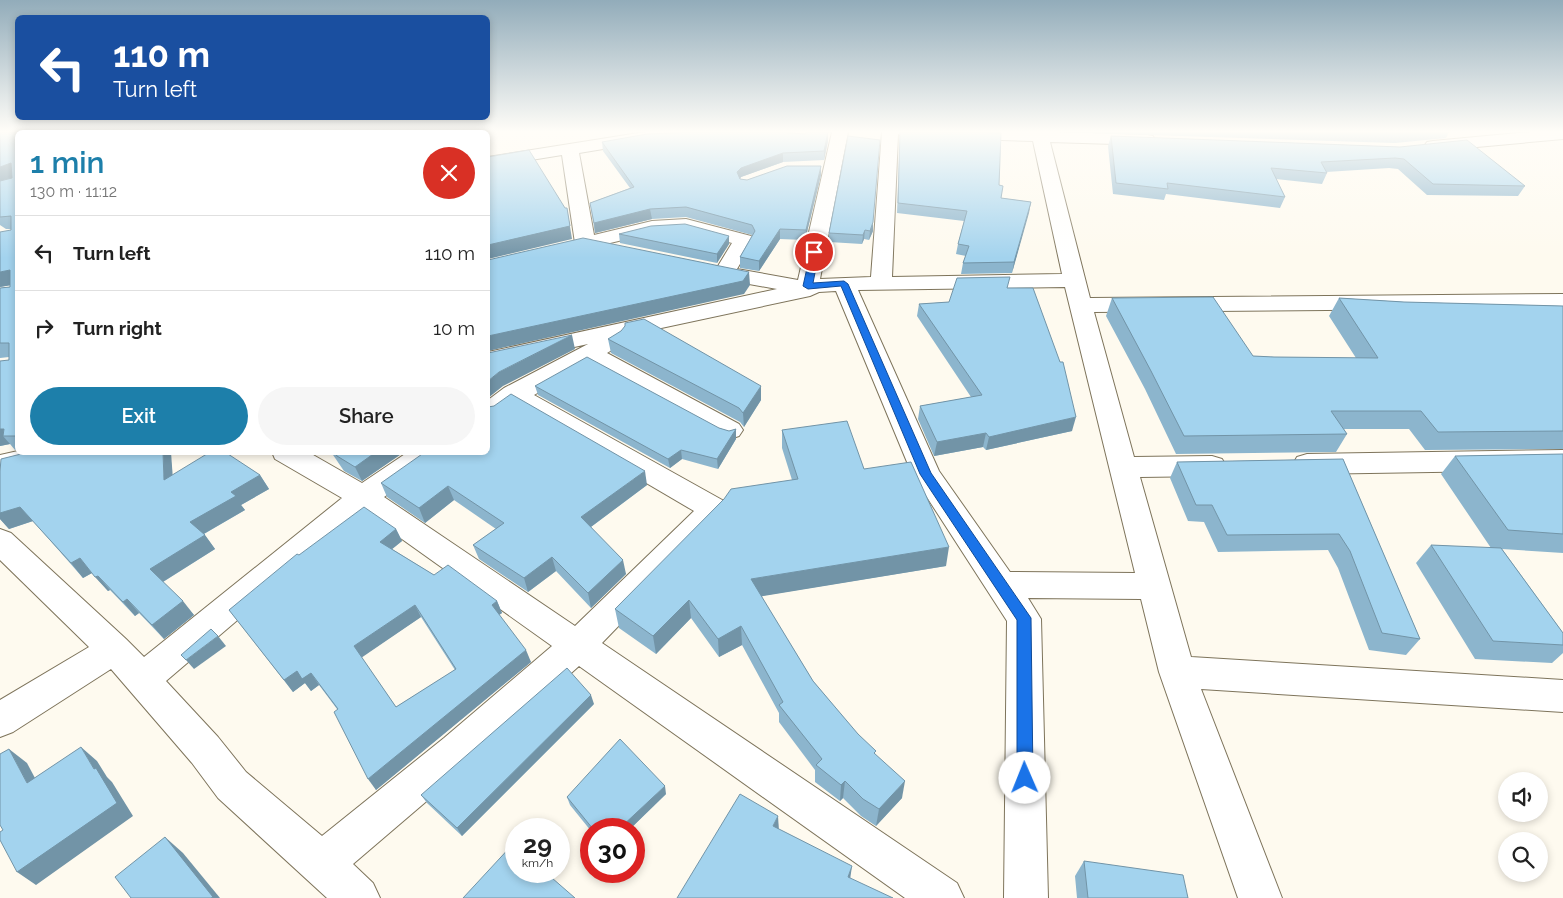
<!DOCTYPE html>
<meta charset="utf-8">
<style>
body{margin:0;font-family:Raleway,sans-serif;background:#f6f6f6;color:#222;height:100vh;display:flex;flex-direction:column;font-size:19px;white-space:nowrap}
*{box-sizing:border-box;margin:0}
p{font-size:16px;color:#767676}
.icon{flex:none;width:28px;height:28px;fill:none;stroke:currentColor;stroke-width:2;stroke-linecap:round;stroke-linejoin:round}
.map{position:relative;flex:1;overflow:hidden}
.panel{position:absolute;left:15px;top:130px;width:475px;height:325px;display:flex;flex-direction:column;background:#fff;border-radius:8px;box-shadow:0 2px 8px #0003}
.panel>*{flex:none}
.banner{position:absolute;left:15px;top:15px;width:475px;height:105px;border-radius:8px;box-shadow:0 2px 8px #0003;background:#1a4fa0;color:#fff;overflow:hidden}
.controls{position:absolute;left:1498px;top:772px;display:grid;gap:10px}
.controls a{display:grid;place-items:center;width:50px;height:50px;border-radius:50%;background:#fff;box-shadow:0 2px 8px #0003;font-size:25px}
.speed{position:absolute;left:505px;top:818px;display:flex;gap:10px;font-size:25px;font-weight:700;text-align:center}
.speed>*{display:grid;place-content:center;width:65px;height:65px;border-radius:50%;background:#fff;box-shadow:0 2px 8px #0003;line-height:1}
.speed small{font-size:12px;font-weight:400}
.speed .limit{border:8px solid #d22;background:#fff;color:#111}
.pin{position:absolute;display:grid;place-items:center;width:42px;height:42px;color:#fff;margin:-21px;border:2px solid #fff;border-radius:50%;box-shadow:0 1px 5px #0007}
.me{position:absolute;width:55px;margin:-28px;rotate:359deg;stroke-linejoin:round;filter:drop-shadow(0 0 4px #0008)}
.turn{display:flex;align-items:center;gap:18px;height:105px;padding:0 15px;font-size:22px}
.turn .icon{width:65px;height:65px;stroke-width:2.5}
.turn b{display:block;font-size:35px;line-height:42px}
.round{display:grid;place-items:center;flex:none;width:52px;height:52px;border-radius:26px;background:#f6f6f6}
.headline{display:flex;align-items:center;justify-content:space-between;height:85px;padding:0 15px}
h1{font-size:30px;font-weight:600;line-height:38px;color:#1d7faa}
.primary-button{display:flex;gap:10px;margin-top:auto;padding:10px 15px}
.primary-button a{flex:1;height:58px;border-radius:30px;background:#1d7faa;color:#fff;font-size:20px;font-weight:600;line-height:58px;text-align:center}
.primary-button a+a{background:#f6f6f6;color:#222}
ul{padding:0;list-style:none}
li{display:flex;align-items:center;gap:15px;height:75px;padding:0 15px;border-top:1px solid #e0e0e0}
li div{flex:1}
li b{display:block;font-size:19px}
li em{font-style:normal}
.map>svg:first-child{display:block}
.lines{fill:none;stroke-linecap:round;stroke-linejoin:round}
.minor-casing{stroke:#7e745b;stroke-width:2}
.minor{fill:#fff;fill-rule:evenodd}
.wall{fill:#8cb5cd;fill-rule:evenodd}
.shaded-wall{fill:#7294a7}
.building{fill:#a3d3ee;stroke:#7294a7;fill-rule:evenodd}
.route{fill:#1a73e8;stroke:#114b97}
</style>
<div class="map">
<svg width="1563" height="898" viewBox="0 0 1563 898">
<rect width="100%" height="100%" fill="#fefaef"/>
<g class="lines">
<g class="minor-casing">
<g id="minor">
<path d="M645,132h39l-2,4 -6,1 -97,16 15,82 58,-14 34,-2 65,17 3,4 -17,29 61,11 34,-148h16l-28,147 51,-2 11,-145h175l90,3 6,1 2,4 -2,4 -6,1 -97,-3 40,156 473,-4v14l-469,4 40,145 78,-1 10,3 4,7 -4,7 -10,3 -72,1 51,180 372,23v32l-362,-23 81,209h-44l-79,-226 -18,-73 -113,-1 13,21 7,279h-44l3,-277 -95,-147 -76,-183 -17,1 -9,4 -186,40 2,3 -4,5 -15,9 132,71 4,6 -4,6 -9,3 -9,-3 -132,-72 -55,31 190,106 5,8 -5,8 -122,126 355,240 7,15h-59l-326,-232 -109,98 -117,100 20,19 7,15h-53l-109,-100 -26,-35 -81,-94 -98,63 -13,5v-37l89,-53 -89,-87v-31l11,4 115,106 18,18 198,-159 -67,-39 -3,-7h36l54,31 46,-31h33l-3,7 -54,38 191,129 119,-115 -179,-105 -18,12 -9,2v-20l16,-12 84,-44 -100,22v-14l289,-63 -72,-13 -3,-5 3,-5h13l14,-23 -46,-12h-16l-18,2 -67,16 -7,-2 -3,-4 -13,-88 -74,12v-10zM898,134l7,3 128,4 29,133 -170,3zM1065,287l70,286 -125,-1 -71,-101 -81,-181zM364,512l188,134 -108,92 -122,98 -76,-64 -28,-35 -52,-56z"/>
<path d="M1530,132h33v7l-130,12 -6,-1 -3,-4 3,-4 6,-1z"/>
<path d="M1563,450v20l-256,4 -10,-3 -4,-7 4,-7 10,-3z"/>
<path d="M18,451v1h49l-3,7 -64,16v-20z"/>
</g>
</g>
<use href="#minor" class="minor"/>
</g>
<g class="wall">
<path d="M18,132v318h-3l-5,-6 -10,2 9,-89 -9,1v-70l10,-1v-2l-10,2 11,-58h-5l-6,-4v-44z"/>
<path d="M828,132v9l-4,19 -41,2 -42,15 -1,2 7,1 74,-5 -16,65 -25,-1 -21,32 -19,-3v-11l12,-22 -66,-18 -34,2 -57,14 -5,-30 40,-15 -27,-37 -1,-9 203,-8z"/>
<path d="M900,132l99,53 2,13 30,4 -19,71 -51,1 2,-11 3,-7 -10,-2 2,-10 6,-23 -67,-8z"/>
<path d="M1060,132h389l-3,6 -51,5z"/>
<path d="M848,136l25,95 -4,9 -5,-1 -2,5 -33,-2v-9z"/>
<path d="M1111,136l289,11 125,39 -7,10 -91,-1 -29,-26 -9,-1 -63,4 1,1 -5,11 -46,-5 9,18 -5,11 -114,-14 -2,6 -51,-6 -5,-48z"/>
<path d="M619,234l110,2v8l-12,19 -97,-20z"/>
<path d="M1008,288l64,143 -86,19 -3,-3 -49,9 -16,-37 2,-13 51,-9 -54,-81 2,-12 30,-2z"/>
<path d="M1112,298l141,58 21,1 82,1 -27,-42 10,-18 65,4 159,4v143l-138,1 -16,-21h-65l3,5 -11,18 -160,2 -31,-65 -39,-73z"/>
<path d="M608,339l153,61 -17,27 -4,-5 -129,-69z"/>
<path d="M535,386l184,42 10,3 7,-2v10l-18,30 -36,-10 -12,9 -132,-73z"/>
<path d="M782,430l82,39 82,97 -185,30 52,85 62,74 27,43 -26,28 -15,-10 -18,-18 -3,3 -25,-19v-12l-36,-48v-9l-37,-68 -23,12 -28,-39 -35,36 -37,-26 -4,-19 177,-129 -10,-32z"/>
<path d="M331,452h73l-42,29 -18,-10z"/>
<path d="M1563,454v99l-61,-4 61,84v20l-11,10 -77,-4 -59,-96 15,-18 60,3 -50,-74 14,-18z"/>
<path d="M1343,459l77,180 -14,16 -37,-5 -31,-82 -10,-18 -110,2 -14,-30 -16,-1 -18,-43 7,-16z"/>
<path d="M0,471l173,4h87l9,14 -28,16 4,5 -41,24 11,15 -52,33 31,33 -30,24 -25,-26 -4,3 -25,-26 -2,1 -16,-18 -9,5 -50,-57 -24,8 -9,-10z"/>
<path d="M381,483l266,2 -56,42 35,47 -35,34 -35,-37 -28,21 -49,-33 -6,-14 23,-16 -42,-29 -29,23 -38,-26z"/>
<path d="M396,529l6,12 -10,8 42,26 63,26 5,12 -3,2 32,47 -155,128 -39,-81 -18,-24 -8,6 -6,-8 -12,9 -64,-82 70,-55zM421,617l34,53 -59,37 -35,-50z"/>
<path d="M594,704l-132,132 -35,-33 -6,-8z"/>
<path d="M666,794l-36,35h-39v2l-21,-26 -3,-8z"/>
<path d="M1084,861l104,37h-111l-2,-22z"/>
</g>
<g class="shaded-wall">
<path d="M828,132v9l-4,19v-9z"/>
<path d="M783,153v9l-42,15 -3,5 -1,-10 4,-4z"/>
<path d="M11,163l7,13 -18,5v-14z"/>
<path d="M821,166v9l-16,65 1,-10z"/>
<path d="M1031,202l-2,11 -17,60 2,-11z"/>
<path d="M567,208l5,31 -84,20v1v-15z"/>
<path d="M650,209l2,10 -57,14 -1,-10z"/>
<path d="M873,222v9l-4,9 1,-9z"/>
<path d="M780,229v10l-21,32v-10z"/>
<path d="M865,230l-1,9 -2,5 1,-9z"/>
<path d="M729,236v8l-12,19v-9z"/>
<path d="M10,270l8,14 -18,3v-15z"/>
<path d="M749,272l1,13 -6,9 -256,57v-15z"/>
<path d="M572,335l3,14 -72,37 -15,12v-17l11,-9z"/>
<path d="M761,386v14l-17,27 -1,-14z"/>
<path d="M1076,417l-4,14 -86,19 3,-13z"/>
<path d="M0,429h4l-1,7 7,8 -10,2z"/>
<path d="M736,429v10l-18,30 -1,-10z"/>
<path d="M986,433l-3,14 -49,9 3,-14z"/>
<path d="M681,450l1,9 -12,9 -2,-9z"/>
<path d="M163,452h8l3,42 -10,-14z"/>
<path d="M376,452h28l-42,29 -7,-14z"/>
<path d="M645,471l2,14 -63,47 -3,-15z"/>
<path d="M260,475l9,14 -28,16 4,5 -45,26 -10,-14 41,-30z"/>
<path d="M448,486l6,14 -29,23 -6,-15z"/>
<path d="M20,507l13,14 -24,8 -9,-10v-6z"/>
<path d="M396,529l6,12 -16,13 -6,-12z"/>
<path d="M205,535l10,14 -54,34 -11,-14z"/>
<path d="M949,547l-3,19 -194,32 -1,-19z"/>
<path d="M552,557l4,14 -28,21 -4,-14z"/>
<path d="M80,558l12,15 -9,5 -12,-15z"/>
<path d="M623,560l3,14 -35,34 -3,-15z"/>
<path d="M98,576l12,14 -2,1 -13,-14z"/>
<path d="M127,599l12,14 -4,3 -12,-14z"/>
<path d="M689,600l2,18 -35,36 -3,-18z"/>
<path d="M183,601l11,14 -30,24 -12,-14z"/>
<path d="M497,601l5,12 -6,4 -4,-12z"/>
<path d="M415,605l6,12 -60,41 -7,-12z"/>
<path d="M741,626l1,19 -23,12 -1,-18z"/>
<path d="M218,636l8,10 -32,23 -8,-9z"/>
<path d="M526,650l5,12 -155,128 -8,-11z"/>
<path d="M297,671l14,2 8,12 -8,6 -6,-8 -12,9 -9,-12z"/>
<path d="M591,695l3,9 -132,132 -5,-8z"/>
<path d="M81,747l16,14 10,16 5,5 21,34 -97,69 -19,-13 77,-103z"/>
<path d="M9,749l18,14 18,34 -18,-14z"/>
<path d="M845,781l-2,17 -3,3 1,-16z"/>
<path d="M905,781l-3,17 -26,28 3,-17z"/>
<path d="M665,786l1,8 -36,35h-11z"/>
<path d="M778,816l1,15 -6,-5z"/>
<path d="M165,837l18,16 37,45h-9z"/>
<path d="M852,866l-2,14 -2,-3z"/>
</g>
<g class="building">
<path d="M0,132h129h-111v304h-15l1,-7h-4v-68l9,-1v-17h-9v-55l10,-1v-17l-10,2v-40l11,-2v-14l-11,1v-36l12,-3 -1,-15 -11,4z"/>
<path d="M695,132h84l26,2 1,-2h22l-4,19 -41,2 -42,15 -4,4 3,7 7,1 40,-14h34l-15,64 -26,-1 -21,32 -19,-4 15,-26 -3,-6 -66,-18 -36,2 -56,14 -4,-20 44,-16 -32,-45 45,-8z"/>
<path d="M900,132h69l32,1 -2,52 4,1 -2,12 30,4 -17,60 -51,1 6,-17 -11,-2 9,-33 -69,-8z"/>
<path d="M1375,132h34l-9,1z"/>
<path d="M848,136l32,4 -7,82 -3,9 -5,-1 -2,5 -34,-2z"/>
<path d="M1111,136l289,11 67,-7 58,46 -92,-2 -29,-25 -9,-1 -74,4 6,11 -56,-5 14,29 -118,-14 1,6 -52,-6z"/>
<path d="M529,150l36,58h2l3,18 -82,19v-88z"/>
<path d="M685,224l44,12 -12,18 -98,-20 32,-8z"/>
<path d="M583,238l166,34 -6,9 -255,55v-76z"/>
<path d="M1010,277l-3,11h26l27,74h3l13,55 -87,20 -3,-4 -49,9 -17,-36 62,-11 -63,-91 30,-2 8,-24z"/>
<path d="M1213,297l40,59 21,1 104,1 -39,-60 65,4 159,4v125l-125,1 -17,-21h-90l16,23 -163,2 -33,-65 -39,-73z"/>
<path d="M644,319l117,67 -18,27 -4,-5 -131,-69 13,-8 4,-5v-3z"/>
<path d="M572,335l-73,37 -11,9v-28z"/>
<path d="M587,357l132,71 10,3 7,-2 -19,30 -36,-9 -13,9 -133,-73z"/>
<path d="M511,394l134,77 -64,46 42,43 -35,33 -36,-36 -28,21 -51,-33 31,-22 -56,-37 -29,22 -38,-25 44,-31h63v-45l6,-1z"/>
<path d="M847,421l17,48 47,-7 38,85 -198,32 62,102 45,53 18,17 -2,2 31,28 -26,28 -16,-10 -18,-18 -4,4 -25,-20 6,-6 -43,-54 4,-3 -42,-76 -23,13 -29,-39 -36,36 -38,-27 109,-110 7,-10 67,-10 -16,-49z"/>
<path d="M29,452h134l1,28 46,-28h15l35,23 -29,17 5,4 -46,26 15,13 -55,34 33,32 -31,24 -25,-26 -4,3 -25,-26 -3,1 -15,-19 -9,5 -51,-56 -20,6v-42l1,-12z"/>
<path d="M334,452h42l-21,15 -18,-11z"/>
<path d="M1563,454v80l-55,-4 -53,-74z"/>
<path d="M1343,459l77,180 -38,-6 -32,-82 -11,-17 -112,1 -15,-30h-16l-19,-43z"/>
<path d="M364,507l32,22 -16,13 54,33 14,-10 49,36 -5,4 34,45 -158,129 -34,-67 4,-3 -27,-36 -9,6 -5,-8 -13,9 -55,-70 68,-56 2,1zM415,605l41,64 -60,38 -42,-61z"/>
<path d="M1431,545l70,3 62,85v12l-70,-4z"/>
<path d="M211,629l7,7 -32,24 -5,-5z"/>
<path d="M567,668l24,27 -134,133 -36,-33z"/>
<path d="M620,739l45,47 -46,43h-26l-26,-32z"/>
<path d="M81,747l13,22 2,-1 21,35 -100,69 -17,-32v-8l3,-2 -3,-5v-71l9,-5 18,34z"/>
<path d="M740,794l38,22 -5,10 79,40 -4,11 45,21h-216z"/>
<path d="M165,837l48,60 -2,1h-80l-16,-21z"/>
<path d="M513,844l3,3v24h28l31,27h-112z"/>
<path d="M1084,861l99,14 5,23h-100z"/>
</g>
<linearGradient id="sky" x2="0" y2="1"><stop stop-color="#92acba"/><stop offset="0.51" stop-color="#fffdf8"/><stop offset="1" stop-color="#fffdf8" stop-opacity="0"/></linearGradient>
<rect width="1563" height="258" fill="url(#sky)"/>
<path class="route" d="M811,250l8,2 -6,31 31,-2 4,3 83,189 100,145 2,160 -2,6 -6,2 -6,-2 -2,-6v-158l-97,-146 -79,-188 -33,3 -5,-3z"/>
</svg>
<div class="controls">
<a><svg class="icon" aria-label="sound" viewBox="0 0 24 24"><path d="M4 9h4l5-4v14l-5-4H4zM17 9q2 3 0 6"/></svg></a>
<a><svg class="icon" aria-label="search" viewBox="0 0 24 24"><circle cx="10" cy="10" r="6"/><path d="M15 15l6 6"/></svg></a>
</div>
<div class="speed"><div>29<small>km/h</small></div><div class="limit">30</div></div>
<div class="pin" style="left:814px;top:252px;background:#d93025"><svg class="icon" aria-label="arrive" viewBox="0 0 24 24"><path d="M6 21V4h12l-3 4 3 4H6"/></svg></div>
<svg class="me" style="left:1025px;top:778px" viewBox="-20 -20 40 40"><circle r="19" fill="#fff"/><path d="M0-13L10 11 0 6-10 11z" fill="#1a73e8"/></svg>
<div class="banner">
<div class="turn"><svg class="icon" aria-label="left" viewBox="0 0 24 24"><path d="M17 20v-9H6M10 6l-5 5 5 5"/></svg><div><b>110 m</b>Turn left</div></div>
</div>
<section class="panel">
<div class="headline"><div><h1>1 min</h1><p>130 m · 11:12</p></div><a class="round" style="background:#d93025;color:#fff"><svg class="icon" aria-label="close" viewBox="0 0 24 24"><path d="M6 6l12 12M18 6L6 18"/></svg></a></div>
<ul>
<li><svg class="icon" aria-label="left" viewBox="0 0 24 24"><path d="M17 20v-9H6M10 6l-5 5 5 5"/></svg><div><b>Turn left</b></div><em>110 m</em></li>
<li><svg class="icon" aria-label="right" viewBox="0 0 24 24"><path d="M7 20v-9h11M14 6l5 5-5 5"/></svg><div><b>Turn right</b></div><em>10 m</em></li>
</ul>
<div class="primary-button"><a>Exit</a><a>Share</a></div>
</section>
</div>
